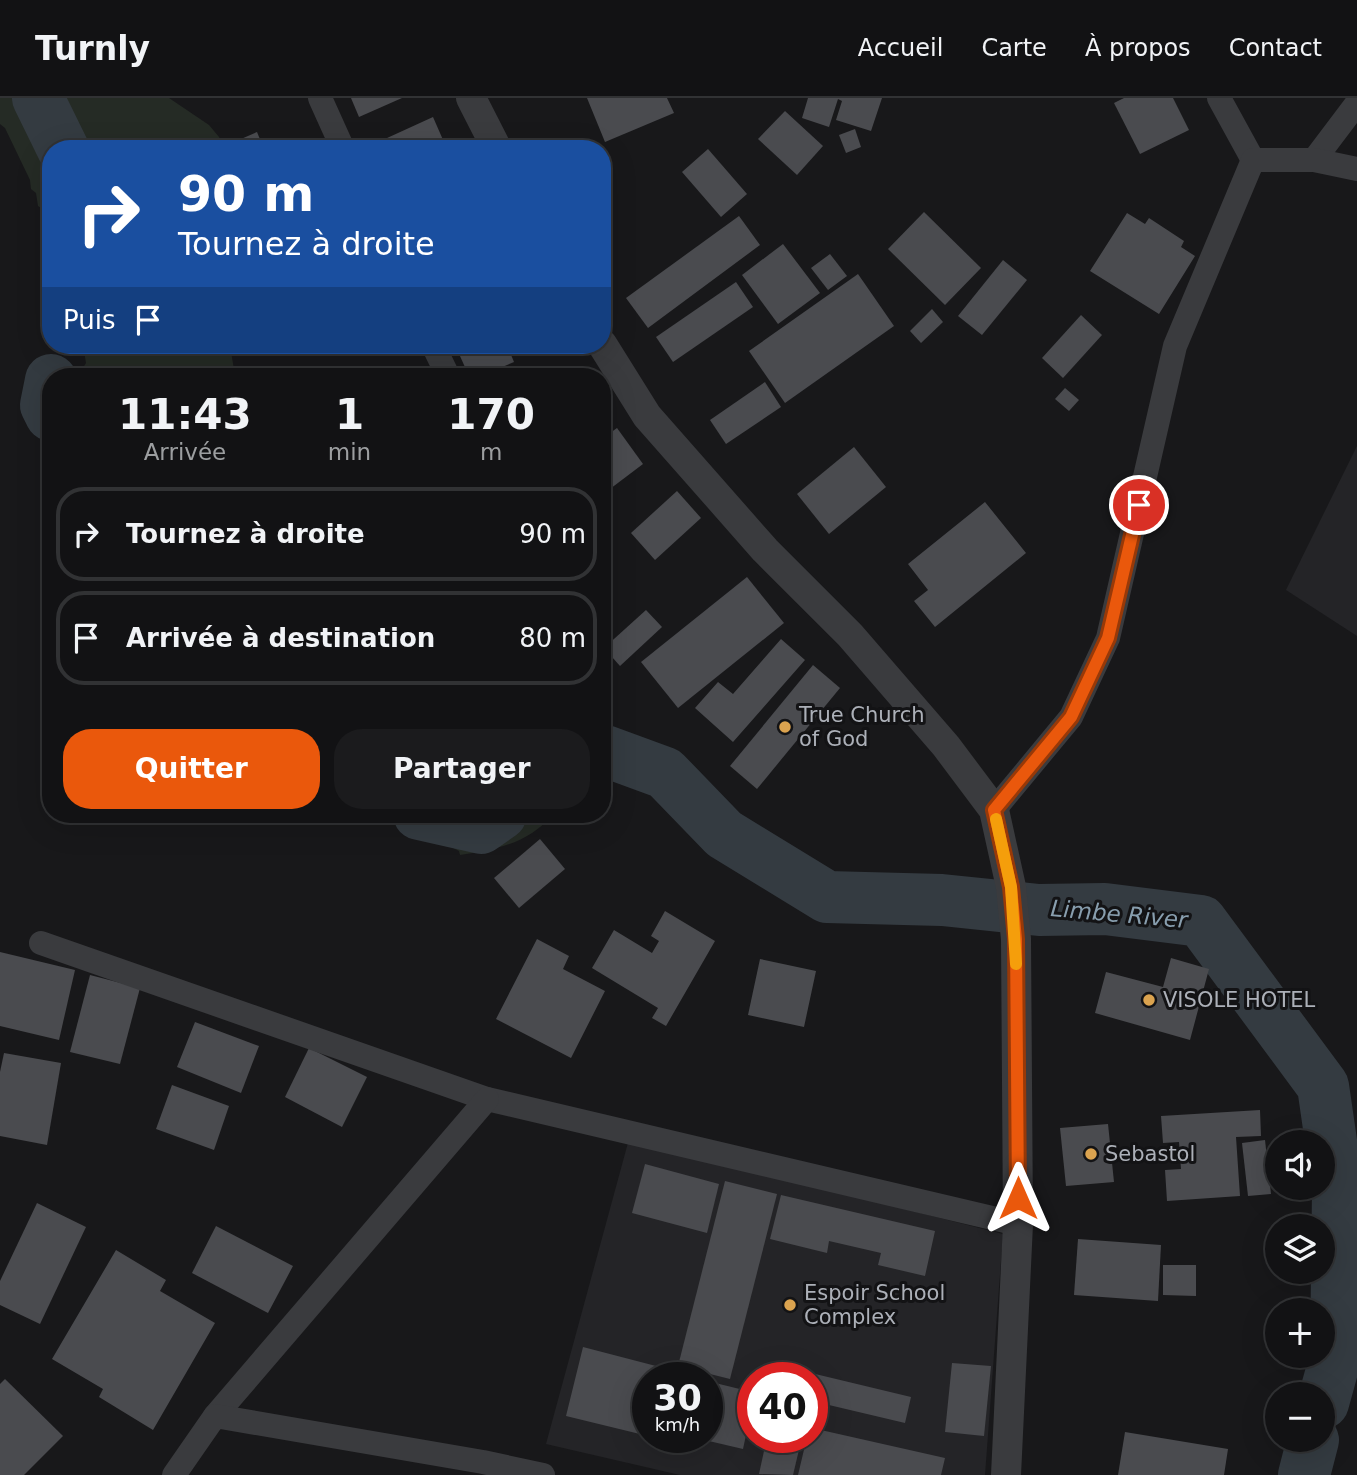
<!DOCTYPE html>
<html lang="fr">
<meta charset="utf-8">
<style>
body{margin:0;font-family:"DejaVu Sans",sans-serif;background:#1b1b1d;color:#f1f3f6;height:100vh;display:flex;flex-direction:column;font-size:26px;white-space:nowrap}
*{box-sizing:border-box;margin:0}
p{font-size:23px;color:#9c9ea0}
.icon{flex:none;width:38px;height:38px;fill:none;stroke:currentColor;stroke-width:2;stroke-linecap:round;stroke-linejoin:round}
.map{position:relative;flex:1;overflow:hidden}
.details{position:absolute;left:42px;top:270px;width:569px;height:455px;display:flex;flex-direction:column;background:#121214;border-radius:28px;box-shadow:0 7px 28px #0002,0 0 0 2px #313234}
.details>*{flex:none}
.guide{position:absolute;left:42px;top:42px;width:569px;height:214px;border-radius:28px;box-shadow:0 7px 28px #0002,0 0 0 2px #313234;background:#1a4fa0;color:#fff;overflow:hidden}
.tools{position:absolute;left:1265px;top:1032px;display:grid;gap:14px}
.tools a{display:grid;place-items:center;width:70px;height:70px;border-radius:50%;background:#121214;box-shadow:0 7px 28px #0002,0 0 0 2px #313234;font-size:35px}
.speed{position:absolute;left:632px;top:1264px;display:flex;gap:14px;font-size:35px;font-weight:700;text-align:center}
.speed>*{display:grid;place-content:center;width:91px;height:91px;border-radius:50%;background:#121214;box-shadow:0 7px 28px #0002,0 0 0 2px #313234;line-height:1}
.speed small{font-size:18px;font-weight:400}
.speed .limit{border:10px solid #d22;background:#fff;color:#111}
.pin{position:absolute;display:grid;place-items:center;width:60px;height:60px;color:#fff;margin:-30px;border:4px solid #fff;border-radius:50%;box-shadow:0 2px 7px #0007}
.me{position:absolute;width:77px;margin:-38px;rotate:0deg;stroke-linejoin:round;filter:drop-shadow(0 0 5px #0008)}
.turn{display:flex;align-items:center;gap:24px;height:147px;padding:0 21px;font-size:32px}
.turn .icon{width:91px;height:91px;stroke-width:2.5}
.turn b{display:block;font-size:49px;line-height:60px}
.then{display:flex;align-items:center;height:66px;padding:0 21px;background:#0003;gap:14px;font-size:26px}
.eta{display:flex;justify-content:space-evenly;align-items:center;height:119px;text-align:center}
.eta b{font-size:42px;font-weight:600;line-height:49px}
.action{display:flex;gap:14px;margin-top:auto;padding:14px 21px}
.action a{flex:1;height:80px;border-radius:28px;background:#ea580c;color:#fff;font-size:28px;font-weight:600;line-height:80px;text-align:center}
.action a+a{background:#1b1b1d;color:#f1f3f6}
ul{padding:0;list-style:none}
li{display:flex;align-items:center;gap:21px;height:94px;margin:0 14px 10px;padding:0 7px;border:4px solid #313234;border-radius:28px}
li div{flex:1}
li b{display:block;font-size:26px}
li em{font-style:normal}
header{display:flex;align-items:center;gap:42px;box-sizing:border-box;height:98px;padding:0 35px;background:#121214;border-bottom:2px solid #313234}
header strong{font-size:33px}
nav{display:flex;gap:38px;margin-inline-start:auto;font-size:24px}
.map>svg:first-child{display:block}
.built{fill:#242427;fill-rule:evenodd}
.green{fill:#252b25}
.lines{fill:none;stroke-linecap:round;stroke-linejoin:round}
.river{stroke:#343b41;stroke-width:52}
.building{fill:#4a4b4f}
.minor{stroke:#3a3b3e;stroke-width:24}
.tertiary{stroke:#3a3b3e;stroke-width:30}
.route-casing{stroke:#983908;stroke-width:18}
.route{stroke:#ea580c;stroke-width:12}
.slow{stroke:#f59e0b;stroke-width:12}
.poi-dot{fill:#dba34f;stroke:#131315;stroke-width:2.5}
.labels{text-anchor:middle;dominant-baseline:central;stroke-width:6;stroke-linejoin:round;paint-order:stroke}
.poi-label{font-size:21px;fill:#acb0b8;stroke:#131315;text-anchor:start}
.water-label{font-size:23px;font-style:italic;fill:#889eae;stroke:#131315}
</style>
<header>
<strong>Turnly</strong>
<nav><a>Accueil</a><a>Carte</a><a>À propos</a><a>Contact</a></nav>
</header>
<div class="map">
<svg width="1357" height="1377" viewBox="0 0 1357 1377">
<rect width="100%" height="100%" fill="#18181a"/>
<g class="built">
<path d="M1357,348v190l-71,-46z"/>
<path d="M629,1041l374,95 -18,241h-305l-134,-31zM648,1279h59v60h-59zM752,1279h60v60h-60z"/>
</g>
<g class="green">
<path d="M0,0h169l40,27 10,12 6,12h-174v86l-2,-10 -4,-3 -2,-13 -5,-3 -2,-13 -5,-4 -1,-9 -25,-52 -5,-4z"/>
<path d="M83,247h147l5,31h-151l-1,-8 3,-5z"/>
<path d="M384,716h169c-23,29 -58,36 -93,41l-1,-4 -19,-10 -18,-2 -5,-4 -13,-2z"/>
</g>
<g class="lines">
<g class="river">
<path d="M38,0l25,51"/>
<path d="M51,282l-5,25 5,10"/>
<path d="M602,654l3,-1 60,22 59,61 103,63 115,3 97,10 66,-1 96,12 122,165 15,104 -2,166 -13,47"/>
<path d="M419,716l62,14 20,-14"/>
<path d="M1304,1377l9,-35"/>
</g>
</g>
<g class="building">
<path d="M351,0h51l-43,19z"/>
<path d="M587,0h80l7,15 -69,29z"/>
<path d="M808,0h74l-11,33 -35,-11 6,-19 -4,-2 -9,28 -27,-9z"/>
<path d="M1124,0h49l16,32 -49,24 -26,-51z"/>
<path d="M785,13l38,35 -26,29 -39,-36z"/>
<path d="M433,19l14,32h-84z"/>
<path d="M855,31l6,18 -15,6 -7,-18z"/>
<path d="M257,34l7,17h-46z"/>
<path d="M708,51l39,45 -26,23 -39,-45z"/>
<path d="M924,114l57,56 -36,37 -57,-56z"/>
<path d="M1127,115l18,11 4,-6 35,23 -3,6 14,9 -36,58 -69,-43z"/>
<path d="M739,118l21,29 -112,83 -22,-30z"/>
<path d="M783,146l37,49 -42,31 -36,-49z"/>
<path d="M830,156l17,22 -19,14 -17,-22z"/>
<path d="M1003,162l24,20 -45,55 -24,-19z"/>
<path d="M858,176l36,52 -109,77 -36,-52z"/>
<path d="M736,184l17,25 -80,55 -17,-25z"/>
<path d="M932,211l11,13 -22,21 -11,-12z"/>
<path d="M1081,217l21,20 -39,43 -21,-20z"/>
<path d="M455,247h52l7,17 -33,14h-12z"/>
<path d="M518,270l4,8h-25z"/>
<path d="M765,284l16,25 -55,37 -16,-24z"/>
<path d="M1065,290l14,12 -10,11 -14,-12z"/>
<path d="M617,330l26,36 -41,31v-56z"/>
<path d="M854,349l32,40 -57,47 -32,-40z"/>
<path d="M677,393l24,27 -46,42 -24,-27z"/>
<path d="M985,404l41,51 -91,74 -21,-26 14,-11 -20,-26z"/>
<path d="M747,479l37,46 -106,85 -37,-46z"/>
<path d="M646,512l16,17 -42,39 -16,-18z"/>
<path d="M781,541l24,21 -72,82 -38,-34 23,-26 15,12z"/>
<path d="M813,567l27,23 -83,101 -27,-23z"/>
<path d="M540,741l25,30 -46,39 -25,-30z"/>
<path d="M665,813l50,30 -49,85 -14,-8 6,-10 -66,-40 22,-38 38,23 7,-12 -8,-5z"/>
<path d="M537,841l32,17 -6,13 42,22 -34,67 -75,-39z"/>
<path d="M0,854l75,18 -16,70 -59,-14z"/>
<path d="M1171,860l38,11 -19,71 -95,-27 11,-41 57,15z"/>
<path d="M760,861l56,12 -12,56 -56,-12z"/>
<path d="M90,877l50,13 -20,76 -50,-12z"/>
<path d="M195,924l64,24 -18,47 -64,-26z"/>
<path d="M309,950l58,29 -25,50 -57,-30z"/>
<path d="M4,955l57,10 -14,82 -47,-9v-64z"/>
<path d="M172,987l57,21 -15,44 -58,-21z"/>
<path d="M1260,1012l1,26 -25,1 4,59 -73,5 -2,-31 16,-1 -2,-27 -16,1 -2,-27z"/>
<path d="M1108,1026l6,58 -48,4 -6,-58z"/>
<path d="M1265,1042l6,54 -23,2 -6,-53z"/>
<path d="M645,1066l74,20 -12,49 -75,-20z"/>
<path d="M725,1083l52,13 -47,185 -52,-13z"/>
<path d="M781,1097l154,36 -10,45 -47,-11 3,-12 -52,-12 -2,12 -57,-14z"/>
<path d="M37,1105l49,24 -46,97 -40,-19v-24z"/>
<path d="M216,1128l77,40 -25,47 -76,-40z"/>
<path d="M1078,1141l83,6 -3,56 -84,-6z"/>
<path d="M116,1152l50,30 -6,11 55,32 -62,107 -54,-33 4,-8 -51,-30z"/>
<path d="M1163,1167h33v31l-33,-1z"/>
<path d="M583,1249l96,25 -1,5h-30v59l-82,-20z"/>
<path d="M952,1265l39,3 -7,70 -39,-4z"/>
<path d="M807,1274l104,25 -6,26 -93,-22v-24h-6z"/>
<path d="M5,1281l58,57 -39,39h-24v-91z"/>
<path d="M707,1283l45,11v15l-9,42 -47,-11 11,-1z"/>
<path d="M812,1330l133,30 -4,17h-143l9,-38h5z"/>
<path d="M1125,1334l103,17 -4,26h-106z"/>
<path d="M767,1339h35l-9,38 -34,-1z"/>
</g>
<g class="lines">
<g class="minor">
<path d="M320,0l23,51"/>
<path d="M1219,0l34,62"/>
<path d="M1314,62l43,-57"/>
<path d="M433,247l15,31"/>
<path d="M994,712l77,-93 37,-79 67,-292 78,-186h61l43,9"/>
<path d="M41,845l446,156 531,125"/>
<path d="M215,1318l272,-317"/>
<path d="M174,1377l41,-59 268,46 60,13"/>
</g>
<g class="tertiary">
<path d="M471,0l26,51"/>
<path d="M602,246l45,72 118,134 85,85 96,111 48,64 17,77 5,52 2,285 -12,251"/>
</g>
</g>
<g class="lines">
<g class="route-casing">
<path id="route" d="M1018,1100l-2,-259 -5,-52 -17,-77 77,-93 37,-79 31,-133"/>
</g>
<use href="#route" class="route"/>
<path class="slow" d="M996,721l15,68 5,77"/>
</g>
<g class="poi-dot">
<circle cx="785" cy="629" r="7"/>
<circle cx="1149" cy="902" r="7"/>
<circle cx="1091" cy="1056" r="7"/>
<circle cx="790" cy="1207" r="7"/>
</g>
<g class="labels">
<g class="poi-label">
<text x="799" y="617">True Church<tspan x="799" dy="24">of God</tspan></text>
<text x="1163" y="902">VISOLE HOTEL</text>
<text x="1105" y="1056">Sebastol</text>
<text x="804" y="1195">Espoir School<tspan x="804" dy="24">Complex</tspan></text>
</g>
<g class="water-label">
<text transform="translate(1119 816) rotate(5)">Limbe River</text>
</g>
</g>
</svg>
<div class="tools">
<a><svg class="icon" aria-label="sound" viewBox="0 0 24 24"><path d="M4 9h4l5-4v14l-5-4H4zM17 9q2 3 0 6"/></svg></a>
<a><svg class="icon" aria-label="layers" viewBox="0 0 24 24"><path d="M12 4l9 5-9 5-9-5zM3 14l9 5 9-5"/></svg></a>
<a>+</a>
<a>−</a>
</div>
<div class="speed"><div>30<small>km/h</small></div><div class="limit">40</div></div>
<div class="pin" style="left:1139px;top:407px;background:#d93025"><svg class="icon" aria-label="arrive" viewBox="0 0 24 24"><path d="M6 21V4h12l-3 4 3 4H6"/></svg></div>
<svg class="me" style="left:1018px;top:1100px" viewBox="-20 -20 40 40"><path d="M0-17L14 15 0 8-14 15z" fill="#ea580c" stroke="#fff" stroke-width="4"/></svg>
<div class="guide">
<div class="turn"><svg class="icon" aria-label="right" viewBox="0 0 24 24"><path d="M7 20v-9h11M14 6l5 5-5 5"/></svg><div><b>90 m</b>Tournez à droite</div></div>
<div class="then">Puis<svg class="icon" aria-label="arrive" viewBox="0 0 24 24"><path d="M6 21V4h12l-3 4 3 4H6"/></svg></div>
</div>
<section class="details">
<div class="eta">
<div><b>11:43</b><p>Arrivée</p></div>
<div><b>1</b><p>min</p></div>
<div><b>170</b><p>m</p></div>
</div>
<ul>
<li><svg class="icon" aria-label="right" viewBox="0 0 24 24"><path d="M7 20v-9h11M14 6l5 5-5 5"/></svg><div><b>Tournez à droite</b></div><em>90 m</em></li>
<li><svg class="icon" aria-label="arrive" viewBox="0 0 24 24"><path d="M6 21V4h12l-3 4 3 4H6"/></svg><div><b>Arrivée à destination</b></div><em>80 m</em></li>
</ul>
<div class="action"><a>Quitter</a><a>Partager</a></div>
</section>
</div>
